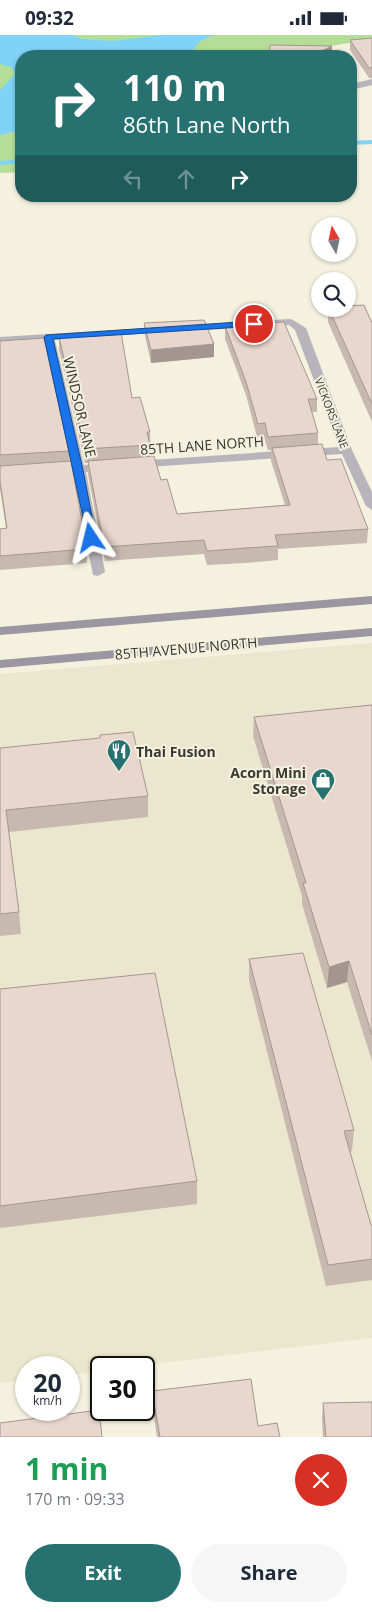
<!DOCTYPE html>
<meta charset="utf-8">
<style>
body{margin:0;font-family:"Open Sans",sans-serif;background:#f6f6f7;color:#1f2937;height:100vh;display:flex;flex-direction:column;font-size:19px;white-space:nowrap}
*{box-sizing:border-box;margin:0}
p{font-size:16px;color:#747a83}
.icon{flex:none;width:28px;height:28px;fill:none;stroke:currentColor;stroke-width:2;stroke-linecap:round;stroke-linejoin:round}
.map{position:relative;height:1402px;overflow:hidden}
.drawer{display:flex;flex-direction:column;background:#fff;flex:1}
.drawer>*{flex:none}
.banner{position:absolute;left:15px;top:15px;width:342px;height:152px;border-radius:20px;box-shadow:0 1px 4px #0004;background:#277271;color:#fff;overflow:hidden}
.needle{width:32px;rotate:351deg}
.controls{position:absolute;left:311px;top:182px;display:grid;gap:10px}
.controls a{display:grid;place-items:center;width:45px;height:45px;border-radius:50%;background:#fff;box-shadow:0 1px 4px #0004;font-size:25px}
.speed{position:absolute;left:15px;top:1321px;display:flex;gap:10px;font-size:25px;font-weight:700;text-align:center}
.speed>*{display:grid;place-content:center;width:65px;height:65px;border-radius:50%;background:#fff;box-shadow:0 1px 4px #0004;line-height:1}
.speed small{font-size:12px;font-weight:400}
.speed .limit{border:2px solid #111;border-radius:8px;background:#fff;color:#111}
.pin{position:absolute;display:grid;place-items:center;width:42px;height:42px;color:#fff;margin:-21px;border:2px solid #fff;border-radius:50%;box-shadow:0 1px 5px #0007}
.me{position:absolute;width:55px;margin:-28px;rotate:350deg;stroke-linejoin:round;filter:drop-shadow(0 0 4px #0008)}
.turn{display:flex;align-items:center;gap:18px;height:105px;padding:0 25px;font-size:22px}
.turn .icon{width:65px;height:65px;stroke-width:2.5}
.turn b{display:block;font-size:35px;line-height:42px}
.lanes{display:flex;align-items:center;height:48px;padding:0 25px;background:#0003;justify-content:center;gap:25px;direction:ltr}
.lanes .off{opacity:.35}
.round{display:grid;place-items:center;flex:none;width:52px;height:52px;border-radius:26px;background:#f6f6f7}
.headline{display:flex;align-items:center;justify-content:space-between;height:85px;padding:0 25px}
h1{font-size:30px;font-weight:700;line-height:38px;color:#1e9e55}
.action{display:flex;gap:10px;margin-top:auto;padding:10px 25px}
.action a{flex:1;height:58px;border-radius:30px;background:#277271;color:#fff;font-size:20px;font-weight:700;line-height:58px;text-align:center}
.action a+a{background:#f6f6f7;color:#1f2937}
.status{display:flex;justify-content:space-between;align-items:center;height:35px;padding:0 25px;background:#fff;direction:ltr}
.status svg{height:14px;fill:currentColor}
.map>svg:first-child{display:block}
.built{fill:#ebe7ce}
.green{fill:#b4de98}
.water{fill:#7fd3f6}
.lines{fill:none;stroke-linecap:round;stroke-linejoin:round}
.stream{fill:#7fd3f6;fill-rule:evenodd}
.minor{fill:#b7b4bb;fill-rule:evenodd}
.secondary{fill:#9b96a1;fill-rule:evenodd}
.wall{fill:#c8b9b0}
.shaded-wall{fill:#a39690}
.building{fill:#e9d7cd;stroke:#a39690}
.route{fill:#1a73e8;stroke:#114b97}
.labels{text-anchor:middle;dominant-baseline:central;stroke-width:4;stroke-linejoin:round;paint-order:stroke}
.far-street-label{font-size:11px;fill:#393831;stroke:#f4f1df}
.street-label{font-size:14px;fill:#393831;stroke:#f4f1df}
.poi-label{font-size:14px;font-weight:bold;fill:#393831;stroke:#f4f1df;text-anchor:start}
</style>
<div class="status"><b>09:32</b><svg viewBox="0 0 49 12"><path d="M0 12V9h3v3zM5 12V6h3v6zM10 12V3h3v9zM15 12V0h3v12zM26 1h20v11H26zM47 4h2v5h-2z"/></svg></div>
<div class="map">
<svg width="372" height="1402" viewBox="0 0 372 1402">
<rect width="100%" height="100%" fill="#f4f1df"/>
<path class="built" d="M372,608v695l-244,29h-27v4l-32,4v-8h-43v13l-26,3v-709z"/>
<path class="green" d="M0,0h372v4l-99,17h-252v116l-21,1z"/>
<path class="water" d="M0,0h71l12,4 29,2 50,-6h51l-14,7 -11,14h-167v74l-21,5v-45l15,-16 -4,-7 -11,-3z"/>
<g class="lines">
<g class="stream">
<path d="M372,105v4l-21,1v-4z"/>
<path d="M21,124v4l-21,2v-4z"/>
</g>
<g class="minor">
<path d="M372,44v6l-21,5v-6z"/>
<path d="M291,284l15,9 46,122 20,42v18l-6,-4 -24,-52 -210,14 -2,-3 2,-3 4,-1 203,-14 -44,-117 -6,-5 -103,6 -6,-3 6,-3z"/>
<path d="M163,292l6,3 -2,2 -112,8 29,125 24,-2 6,4 -6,4 -22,1 19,100 -7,4 -5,-1 -20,-102 -19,2 -6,-4 6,-4 18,-1 -28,-125 -44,2v-6z"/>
</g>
<g class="secondary">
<path d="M372,561v8l-372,31v-8z"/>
<path d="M372,593v8l-372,32v-8z"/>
</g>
</g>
<g class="wall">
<path d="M372,3v40h-3l-19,-28v-10z"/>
<path d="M328,274h20l24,14v99l-44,-100z"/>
<path d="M144,288l70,34 -63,6 -6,-27z"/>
<path d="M225,291l92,73v13h-5l6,21v11l50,85 -1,14 -89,6v11l-32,3 -39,2 -3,-11 -99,7 -17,-86v-12h-3l-26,-113v-13l73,61 18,34 1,24 10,24 16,34 108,-9 -14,-44v-11h-3l-4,-13h-7l-11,-42 -21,-56z"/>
<path d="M0,306l69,110 1,10 17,88v14l-87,7v-41l6,-1 -6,-39z"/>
<path d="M372,670v356l-25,-79 -20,6 -25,-84v-8l-49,-160 1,-19z"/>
<path d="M100,700l48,61v21l-139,15 10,80 2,22 -21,2v-188l100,-10z"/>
<path d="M249,924l105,171 -2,21 -2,1 21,73h1v55l-46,6 -77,-306z"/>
<path d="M0,954l197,192v23l-197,24z"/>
<path d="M152,1356l106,35 22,11h-123l-4,-26z"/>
<path d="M323,1368l49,34h-49l-1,-18z"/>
</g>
<g class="shaded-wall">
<path d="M332,11v10h-21z"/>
<path d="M214,309v13l-63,6v-13z"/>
<path d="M349,926l-2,21 -20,6 2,-21z"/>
</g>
<g class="building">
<path d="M372,3v30h-3l-19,-28z"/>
<path d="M270,10l62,1 -21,10h-42z"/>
<path d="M364,270l8,18v81l-43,-95h19v-3z"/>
<path d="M204,285l10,24 -63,6 -7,-27z"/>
<path d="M284,287l33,77h-9l10,34 -50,4 -3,-14 -7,1 -12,-42 -21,-56z"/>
<path d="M121,297l11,66 8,-1 10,35h-3l3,13 -65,4 -26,-112z"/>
<path d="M44,303l25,113 -69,4v-114z"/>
<path d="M322,409l5,16 14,-1 27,70 -93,6 3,11 -32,2 -39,3 -3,-11 -100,7 -16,-86 66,-5 7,24 6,-1 10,35 113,-9 -18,-57z"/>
<path d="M71,426l16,88 -87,7v-27l7,-1 -7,-47v-15z"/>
<path d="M372,670v330l-23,-74 -20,6 -26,-84h3l-52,-166z"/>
<path d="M133,697l15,64 -142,14 13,102 -19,2v-166l100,-10v-3z"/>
<path d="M303,918l51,177 -10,1 27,94h1v34l-44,6 -79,-306z"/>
<path d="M155,938l42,208 -197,25v-217z"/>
<path d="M251,1344l7,47 19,-3 3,14h-120l-8,-46z"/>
<path d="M372,1367v35h-46l-3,-34z"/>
<path d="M99,1375l3,27h-102v-14z"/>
</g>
<path class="route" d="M254,286l4,3 -1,2 -204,13 30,131 13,68 -5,3 -3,-1 -44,-203 2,-2z"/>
<defs>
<g id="restaurant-pin" transform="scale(1.25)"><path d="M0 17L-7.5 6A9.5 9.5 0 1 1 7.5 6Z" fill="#277271" stroke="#f4f1df"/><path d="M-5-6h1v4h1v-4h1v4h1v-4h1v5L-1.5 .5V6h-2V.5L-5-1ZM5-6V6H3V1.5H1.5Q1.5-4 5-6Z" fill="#fff"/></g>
<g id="shop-pin" transform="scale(1.25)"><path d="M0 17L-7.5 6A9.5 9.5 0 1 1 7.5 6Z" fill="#277271" stroke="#f4f1df"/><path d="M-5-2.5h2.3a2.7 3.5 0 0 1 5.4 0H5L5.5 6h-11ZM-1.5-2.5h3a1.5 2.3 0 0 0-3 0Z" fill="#fff"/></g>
</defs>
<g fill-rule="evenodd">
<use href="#restaurant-pin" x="119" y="716"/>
<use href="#shop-pin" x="323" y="745"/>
</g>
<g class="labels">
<g class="far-street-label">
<text transform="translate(332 378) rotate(69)">VICKORS LANE</text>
</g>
<g class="street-label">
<text transform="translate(80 372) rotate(77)">WINDSOR LANE</text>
<text transform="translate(202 410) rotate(-4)">85TH LANE NORTH</text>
<text transform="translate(186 613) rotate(-5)">85TH AVENUE NORTH</text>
</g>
<g class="poi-label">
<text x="136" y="716">Thai Fusion</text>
<text x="306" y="737" text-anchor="end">Acorn Mini<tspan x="306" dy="16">Storage</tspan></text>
</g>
</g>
</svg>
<div class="controls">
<a><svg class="needle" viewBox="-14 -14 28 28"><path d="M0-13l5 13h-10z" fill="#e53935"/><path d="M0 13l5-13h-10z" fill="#747a83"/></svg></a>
<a><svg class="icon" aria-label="search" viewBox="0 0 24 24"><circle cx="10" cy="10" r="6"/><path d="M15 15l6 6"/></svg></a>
</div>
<div class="speed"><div>20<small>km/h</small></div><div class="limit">30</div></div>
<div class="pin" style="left:254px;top:289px;background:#d93025"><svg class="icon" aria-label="arrive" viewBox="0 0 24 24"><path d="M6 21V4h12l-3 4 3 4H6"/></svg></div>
<svg class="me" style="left:91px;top:503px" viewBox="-20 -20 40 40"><path d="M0-17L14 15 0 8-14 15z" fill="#1a73e8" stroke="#fff" stroke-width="4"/></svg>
<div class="banner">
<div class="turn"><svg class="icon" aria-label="right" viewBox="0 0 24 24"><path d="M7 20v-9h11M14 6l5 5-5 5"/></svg><div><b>110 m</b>86th Lane North</div></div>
<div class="lanes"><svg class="icon off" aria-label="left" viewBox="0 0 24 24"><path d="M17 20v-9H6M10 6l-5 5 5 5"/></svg><svg class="icon off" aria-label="ahead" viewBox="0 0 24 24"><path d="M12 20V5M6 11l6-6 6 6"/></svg><svg class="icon" aria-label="right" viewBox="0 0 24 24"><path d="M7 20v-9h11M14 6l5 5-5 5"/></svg></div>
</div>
</div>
<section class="drawer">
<div class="headline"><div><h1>1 min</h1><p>170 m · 09:33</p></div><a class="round" style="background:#d93025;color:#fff"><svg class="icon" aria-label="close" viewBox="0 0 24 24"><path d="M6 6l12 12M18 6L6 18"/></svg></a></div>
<div class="action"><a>Exit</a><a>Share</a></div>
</section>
